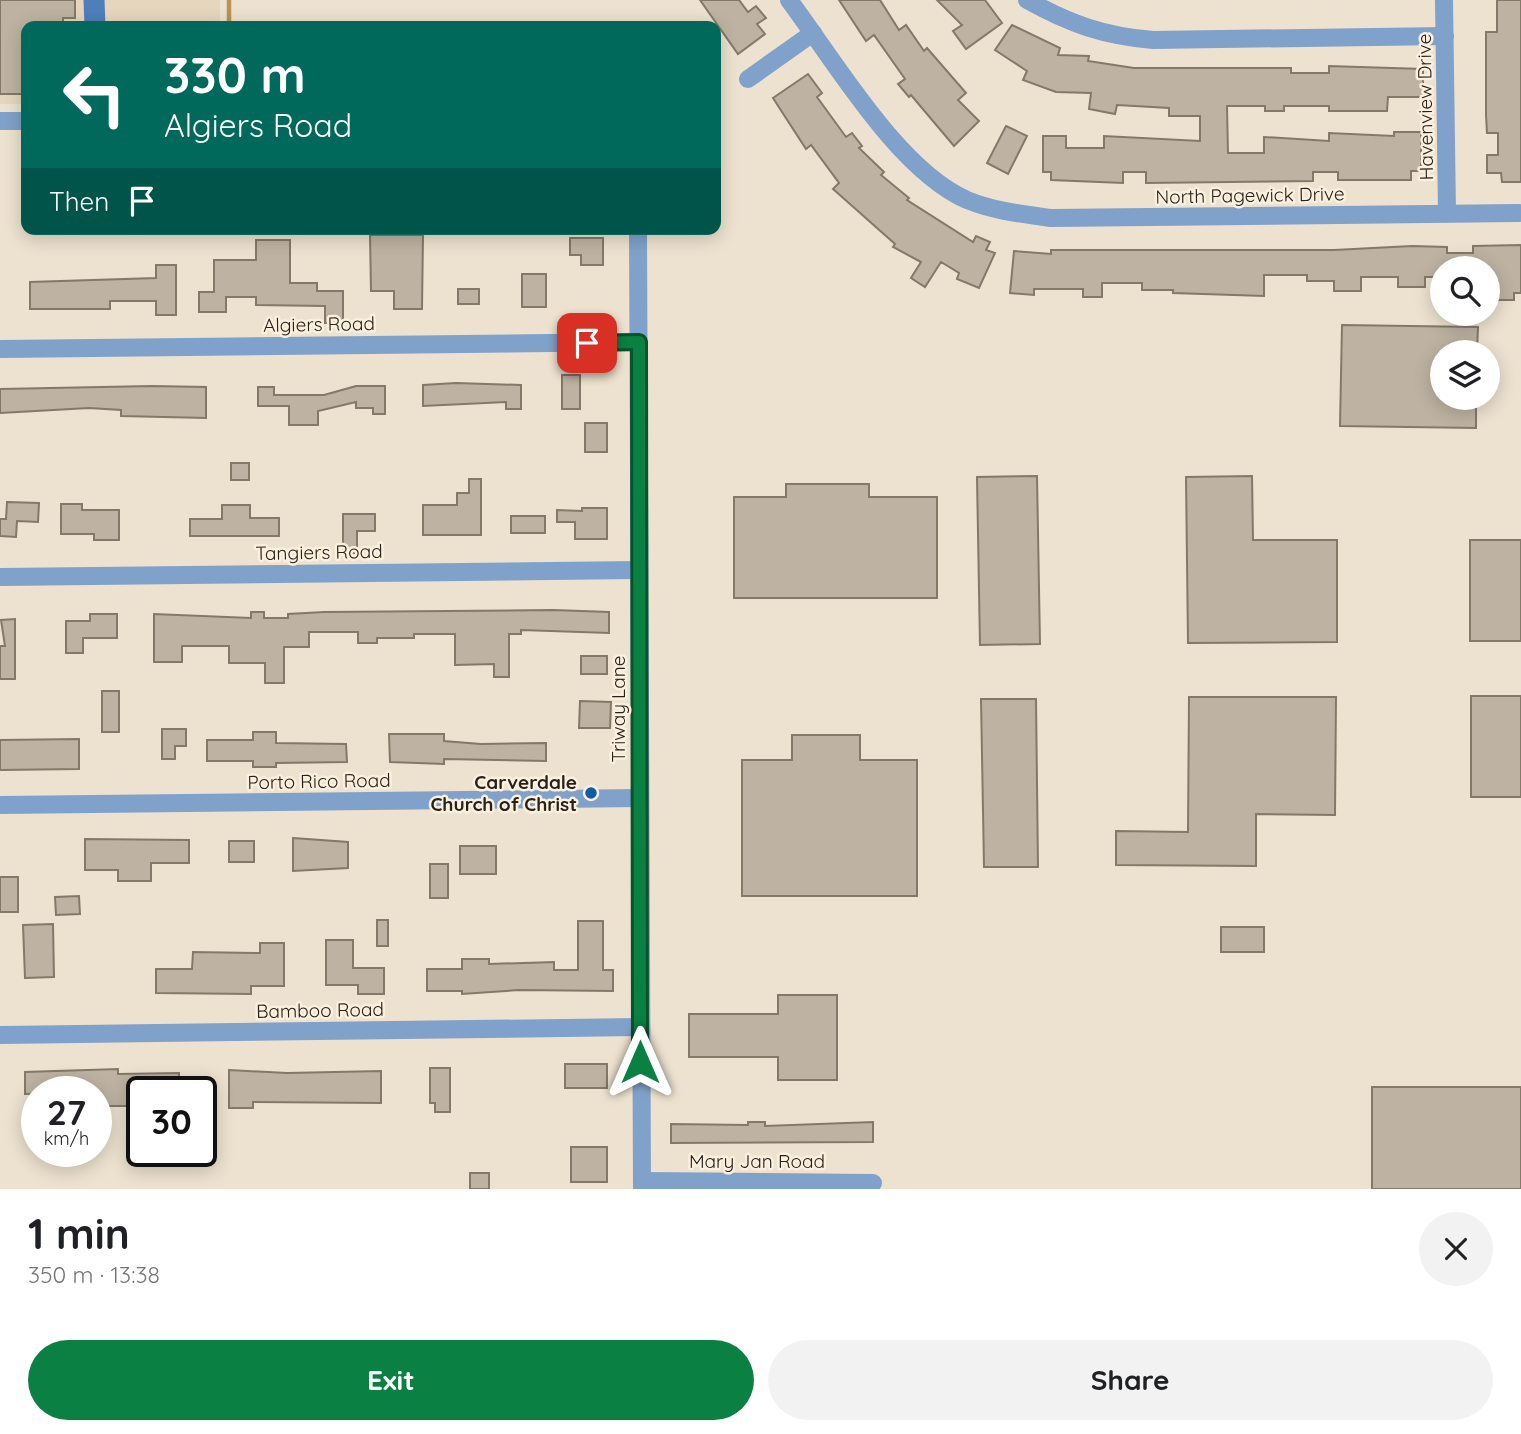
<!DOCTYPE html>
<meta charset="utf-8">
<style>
body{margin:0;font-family:Quicksand,sans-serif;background:#f2f2f2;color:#202124;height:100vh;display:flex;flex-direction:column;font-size:26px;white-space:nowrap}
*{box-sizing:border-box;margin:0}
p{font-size:23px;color:#757577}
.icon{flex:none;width:38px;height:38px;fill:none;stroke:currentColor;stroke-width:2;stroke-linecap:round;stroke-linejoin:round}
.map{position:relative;height:1189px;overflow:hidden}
.side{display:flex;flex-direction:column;background:#fff;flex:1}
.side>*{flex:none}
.top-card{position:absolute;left:21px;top:21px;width:700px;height:214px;border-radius:14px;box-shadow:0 4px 18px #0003;background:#00695c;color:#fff;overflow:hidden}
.controls{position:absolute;left:1430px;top:256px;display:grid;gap:14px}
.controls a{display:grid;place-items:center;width:70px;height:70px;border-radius:50%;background:#fff;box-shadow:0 4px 18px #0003;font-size:35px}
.speed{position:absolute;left:21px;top:1076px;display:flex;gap:14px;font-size:35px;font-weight:700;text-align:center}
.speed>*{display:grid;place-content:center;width:91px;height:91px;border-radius:50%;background:#fff;box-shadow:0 4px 18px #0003;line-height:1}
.speed small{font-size:18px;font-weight:400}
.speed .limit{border:4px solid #111;border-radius:10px;background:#fff;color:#111}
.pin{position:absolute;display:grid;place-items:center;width:60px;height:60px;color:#fff;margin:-30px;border-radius:14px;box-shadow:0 4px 10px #0006}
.me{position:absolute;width:77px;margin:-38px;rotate:0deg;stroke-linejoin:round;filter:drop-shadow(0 0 5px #0008)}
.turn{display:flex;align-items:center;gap:24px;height:147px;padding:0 28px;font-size:32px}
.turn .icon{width:91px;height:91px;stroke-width:2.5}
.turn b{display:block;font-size:49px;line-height:60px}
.then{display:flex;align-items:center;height:66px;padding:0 28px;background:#0003;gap:14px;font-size:26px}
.round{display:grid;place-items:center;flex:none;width:74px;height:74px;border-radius:37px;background:#f2f2f2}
.headline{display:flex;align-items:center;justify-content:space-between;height:119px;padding:0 28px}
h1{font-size:42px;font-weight:700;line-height:52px}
.action{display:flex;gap:14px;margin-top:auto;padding:14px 28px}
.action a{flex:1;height:80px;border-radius:42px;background:#0b8043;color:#fff;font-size:28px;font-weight:700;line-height:80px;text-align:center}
.action a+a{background:#f2f2f2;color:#202124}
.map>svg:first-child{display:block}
.built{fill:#e6d6be}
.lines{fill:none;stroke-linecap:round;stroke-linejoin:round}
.stream{stroke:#b99453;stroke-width:4.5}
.building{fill:#beb3a2;stroke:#837968;stroke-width:2}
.street{stroke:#80a1c9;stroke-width:18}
.secondary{stroke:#4f7fba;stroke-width:21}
.route-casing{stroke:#07532c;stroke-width:18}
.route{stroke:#0b8043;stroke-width:12}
.poi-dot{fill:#105cab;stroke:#fbefdd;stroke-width:2.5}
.labels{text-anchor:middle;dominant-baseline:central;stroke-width:5;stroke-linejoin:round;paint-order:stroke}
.street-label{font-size:19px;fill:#26221b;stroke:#fbefdd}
.poi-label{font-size:19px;font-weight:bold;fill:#26221b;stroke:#fbefdd;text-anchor:end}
</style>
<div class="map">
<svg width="1521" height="1189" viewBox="0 0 1521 1189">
<rect width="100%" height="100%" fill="#ede2cf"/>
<path class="built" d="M0,0h220v26h-194v78h-26z"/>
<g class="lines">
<path class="stream" d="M229,0v26"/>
</g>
<g class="building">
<path d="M0,0h75v18h-12v8h-37v68h-26z"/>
<path d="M700,0h39l9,12 8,-6 10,12 -9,6 8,10 -27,20z"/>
<path d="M839,0h41l19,30 7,-5 18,26 3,-3 39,45 -8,7 21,21 -25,25 -43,-51 -2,2 -11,-13 7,-5 -31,-44 -8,6z"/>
<path d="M937,0h48l17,23 -36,26 -13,-18 9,-6z"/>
<path d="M1497,0h24v182h-19l-1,-9h-14v-18h11v-22h-11l-1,-18v-83h11z"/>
<path d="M1012,25l48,23 -2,7 31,1 -1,5 46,7h157v5h38v-7l94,3v28h-35l-1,14h-58v-5h-45v5h-19v-5h-38l1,47h36v-16l65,4v-8l65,3v-4h27v39h-10v9h-73v-8h-25v9l-167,2v-11h-23v11l-72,-3v-8h-8v-36h23v12h38v-12l96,5v-25h-31v-8l-52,-3 -2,9 -26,-5 2,-16 -35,-1 -33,-12 4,-9 -32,-21z"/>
<path d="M808,74l14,19 -5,4 29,40 6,-4 10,13 -3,2 25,24 -3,3 28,23 -2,2 66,42 3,-6 14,6 -4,8 9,3 -16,35 -22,-9 2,-6 -18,-11 -16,25 -14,-9 10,-16 -28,-15 2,-3 -62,-55 6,-6 -28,-38 -5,4 -33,-51z"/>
<path d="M1006,126l21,10 -19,38 -21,-11z"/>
<path d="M370,235h53l-1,74h-28v-18h-23z"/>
<path d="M570,238h33v27h-22v-10h-11z"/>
<path d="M256,240h34v43h27v8h26v32h-18v-17l-69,-1v-8h-30v15h-27v-20h15v-32h42z"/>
<path d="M1521,245v48h-7v7h-16v-14h-10v-18h-46v9h-17v10h-27v-10h-37v14h-27v-10h-27v-6h-43v21l-91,-3v-3h-31v-7h-40v14h-19v-8h-49v6l-24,-2 4,-42 37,3v-4h283l78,-4 35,1v6h26v-7z"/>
<path d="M156,265h20v50h-20v-14h-46v8h-80v-27l126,-4z"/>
<rect x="522" y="274" width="24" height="33"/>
<rect x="458" y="289" width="21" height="15"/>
<path d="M1342,325l136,2 -1,25h-35v45h34v31l-136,-2z"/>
<rect x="562" y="375" width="18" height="34"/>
<path d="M456,383l65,2v24h-15v-7l-83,4v-21z"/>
<path d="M152,386l54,1v31l-85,-2v-6l-32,-2 -89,5v-24z"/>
<path d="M356,386h29v28h-12v-6h-17v-6l-38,9v14h-29v-19h-31v-19h16v8h50z"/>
<rect x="585" y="423" width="22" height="29"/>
<rect x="231" y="463" width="18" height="17"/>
<path d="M1037,476l3,168 -60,1 -3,-168z"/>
<path d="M1252,476l1,64h84v102l-149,1 -2,-166z"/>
<path d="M469,479h12v56h-58v-30h34v-12h12z"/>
<path d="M786,484h83v13h68v101h-203v-101h52z"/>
<path d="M7,502l32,1 -1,19 -21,-1 -1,16 -16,-1v-17h6z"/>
<path d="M61,504h21v6h37v30h-25v-6h-33z"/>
<path d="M222,505h28v13h29v18h-89v-17h32z"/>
<path d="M582,508h25v31h-32v-17h-18v-12l25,1z"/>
<path d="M343,514h32v17h-18v22h-14z"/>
<rect x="511" y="516" width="34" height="17"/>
<rect x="1470" y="540" width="51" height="101"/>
<path d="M553,610l56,2v21l-88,-3v4h-12v43h-15v-13l-39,1v-31h-41v4h-37v5h-19v-11h-49v15h-25v36h-19v-20h-36v-17h-47v16h-28v-48l97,4v-6h13v6h24v-4l36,-2z"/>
<path d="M90,614h27v24h-34v15h-17v-32h24z"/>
<path d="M15,619v60h-15v-33h5l-4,-26z"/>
<rect x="581" y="656" width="26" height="18"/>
<rect x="102" y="691" width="17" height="41"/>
<rect x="1471" y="696" width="50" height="101"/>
<path d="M1189,697h147l-1,118 -79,-1v52l-140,-1v-34l72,1z"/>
<path d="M981,699h55l2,168h-54z"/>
<path d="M580,701l31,1 -1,26h-31z"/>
<path d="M162,729h24v17h-11v13h-13z"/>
<path d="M253,732h23v11l70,1 1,18 -71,1v4h-23v-6h-46v-21h46z"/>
<path d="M389,734h55v7l37,3 65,-1v18l-102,-2v5l-54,-2z"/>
<path d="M792,735h68v25h57v136h-175v-136h50z"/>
<path d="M79,739v30l-79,1v-30z"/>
<path d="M293,838l55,4v26l-55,3z"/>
<path d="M85,839l104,1v23h-38v18h-33v-11h-33z"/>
<rect x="229" y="841" width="25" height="21"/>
<rect x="460" y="846" width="36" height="28"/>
<rect x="430" y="864" width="18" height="34"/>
<rect x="0" y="877" width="18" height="35"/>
<path d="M79,896l1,18 -24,1 -1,-18z"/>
<rect x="377" y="920" width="11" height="26"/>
<path d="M578,921h25v49h10v21l-94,-1 -57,4v-3h-35v-22h35v-10h27v5l65,-2v8h24z"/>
<path d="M53,924l1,53 -29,1 -2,-53z"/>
<rect x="1221" y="927" width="43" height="25"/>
<path d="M326,940h27v28h31v26h-26v-9h-32z"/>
<path d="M260,943h24v43h-33v8l-95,-1v-24h36l1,-17 67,1z"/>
<path d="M778,995h59v85h-59v-23h-89v-43h89z"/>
<rect x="565" y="1064" width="42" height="24"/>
<path d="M430,1068h20v44h-15v-9h-5z"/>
<path d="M118,1069v5l61,-1v19h-37v14h-46v-14l-71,2v-22z"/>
<path d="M229,1070l58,3 94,-2v32l-128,-1v6h-24z"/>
<rect x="1372" y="1087" width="149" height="102"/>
<path d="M748,1122h17v4l108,-4v20l-202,1v-19l77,1z"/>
<rect x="571" y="1147" width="36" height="35"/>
<rect x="470" y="1173" width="19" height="16"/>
</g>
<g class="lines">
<g class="street">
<path d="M789,0c45,60 109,170 178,200 27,11 55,14 84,18l468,-5"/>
<path d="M1027,0c43,24 77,36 126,40l292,-4"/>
<path d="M1444,0l3,213"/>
<path d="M748,79l65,-46"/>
<path d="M0,121h26"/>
<path d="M638,229l4,960"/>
<path d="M0,349l639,-7"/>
<path d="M0,577l638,-7"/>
<path d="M0,805l639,-7"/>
<path d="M0,1035l640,-8"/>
<path d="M642,1181l231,2"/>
</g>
<path class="secondary" d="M94,0l1,26"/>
</g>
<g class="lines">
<g class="route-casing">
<path id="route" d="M587,343l52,-1 1,720"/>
</g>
<use href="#route" class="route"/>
</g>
<circle class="poi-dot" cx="591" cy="793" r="7"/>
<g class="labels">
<g class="street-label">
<text transform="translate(1425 107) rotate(-91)">Havenview Drive</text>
<text transform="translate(1250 195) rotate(-1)">North Pagewick Drive</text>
<text transform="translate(319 324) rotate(-1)">Algiers Road</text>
<text transform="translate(319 552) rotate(-1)">Tangiers Road</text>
<text transform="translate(618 709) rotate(-90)">Triway Lane</text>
<text transform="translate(319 781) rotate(-1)">Porto Rico Road</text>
<text transform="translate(320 1010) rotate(-1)">Bamboo Road</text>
<text x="757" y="1161">Mary Jan Road</text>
</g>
<g class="poi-label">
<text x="577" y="782">Carverdale<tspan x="577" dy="22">Church of Christ</tspan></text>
</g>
</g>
</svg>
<div class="controls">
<a><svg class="icon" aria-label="search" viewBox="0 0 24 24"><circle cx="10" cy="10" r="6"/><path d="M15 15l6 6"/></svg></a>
<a><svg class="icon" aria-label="layers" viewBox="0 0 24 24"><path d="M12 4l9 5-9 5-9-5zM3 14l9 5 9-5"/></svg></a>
</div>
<div class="speed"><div>27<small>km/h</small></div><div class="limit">30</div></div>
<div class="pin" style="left:587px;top:343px;background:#d93025"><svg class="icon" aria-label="arrive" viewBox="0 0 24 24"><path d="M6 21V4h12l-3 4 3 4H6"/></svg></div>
<svg class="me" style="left:640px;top:1062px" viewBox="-20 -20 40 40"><path d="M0-17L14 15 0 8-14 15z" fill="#0b8043" stroke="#fff" stroke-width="4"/></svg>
<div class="top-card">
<div class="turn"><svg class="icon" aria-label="left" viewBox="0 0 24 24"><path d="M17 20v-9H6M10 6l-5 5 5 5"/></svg><div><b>330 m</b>Algiers Road</div></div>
<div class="then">Then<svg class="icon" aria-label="arrive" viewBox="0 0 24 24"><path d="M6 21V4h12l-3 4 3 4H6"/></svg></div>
</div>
</div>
<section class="side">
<div class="headline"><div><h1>1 min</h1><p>350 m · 13:38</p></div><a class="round"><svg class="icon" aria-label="close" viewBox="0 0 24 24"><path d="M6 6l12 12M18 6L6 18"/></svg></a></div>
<div class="action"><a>Exit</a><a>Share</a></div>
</section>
